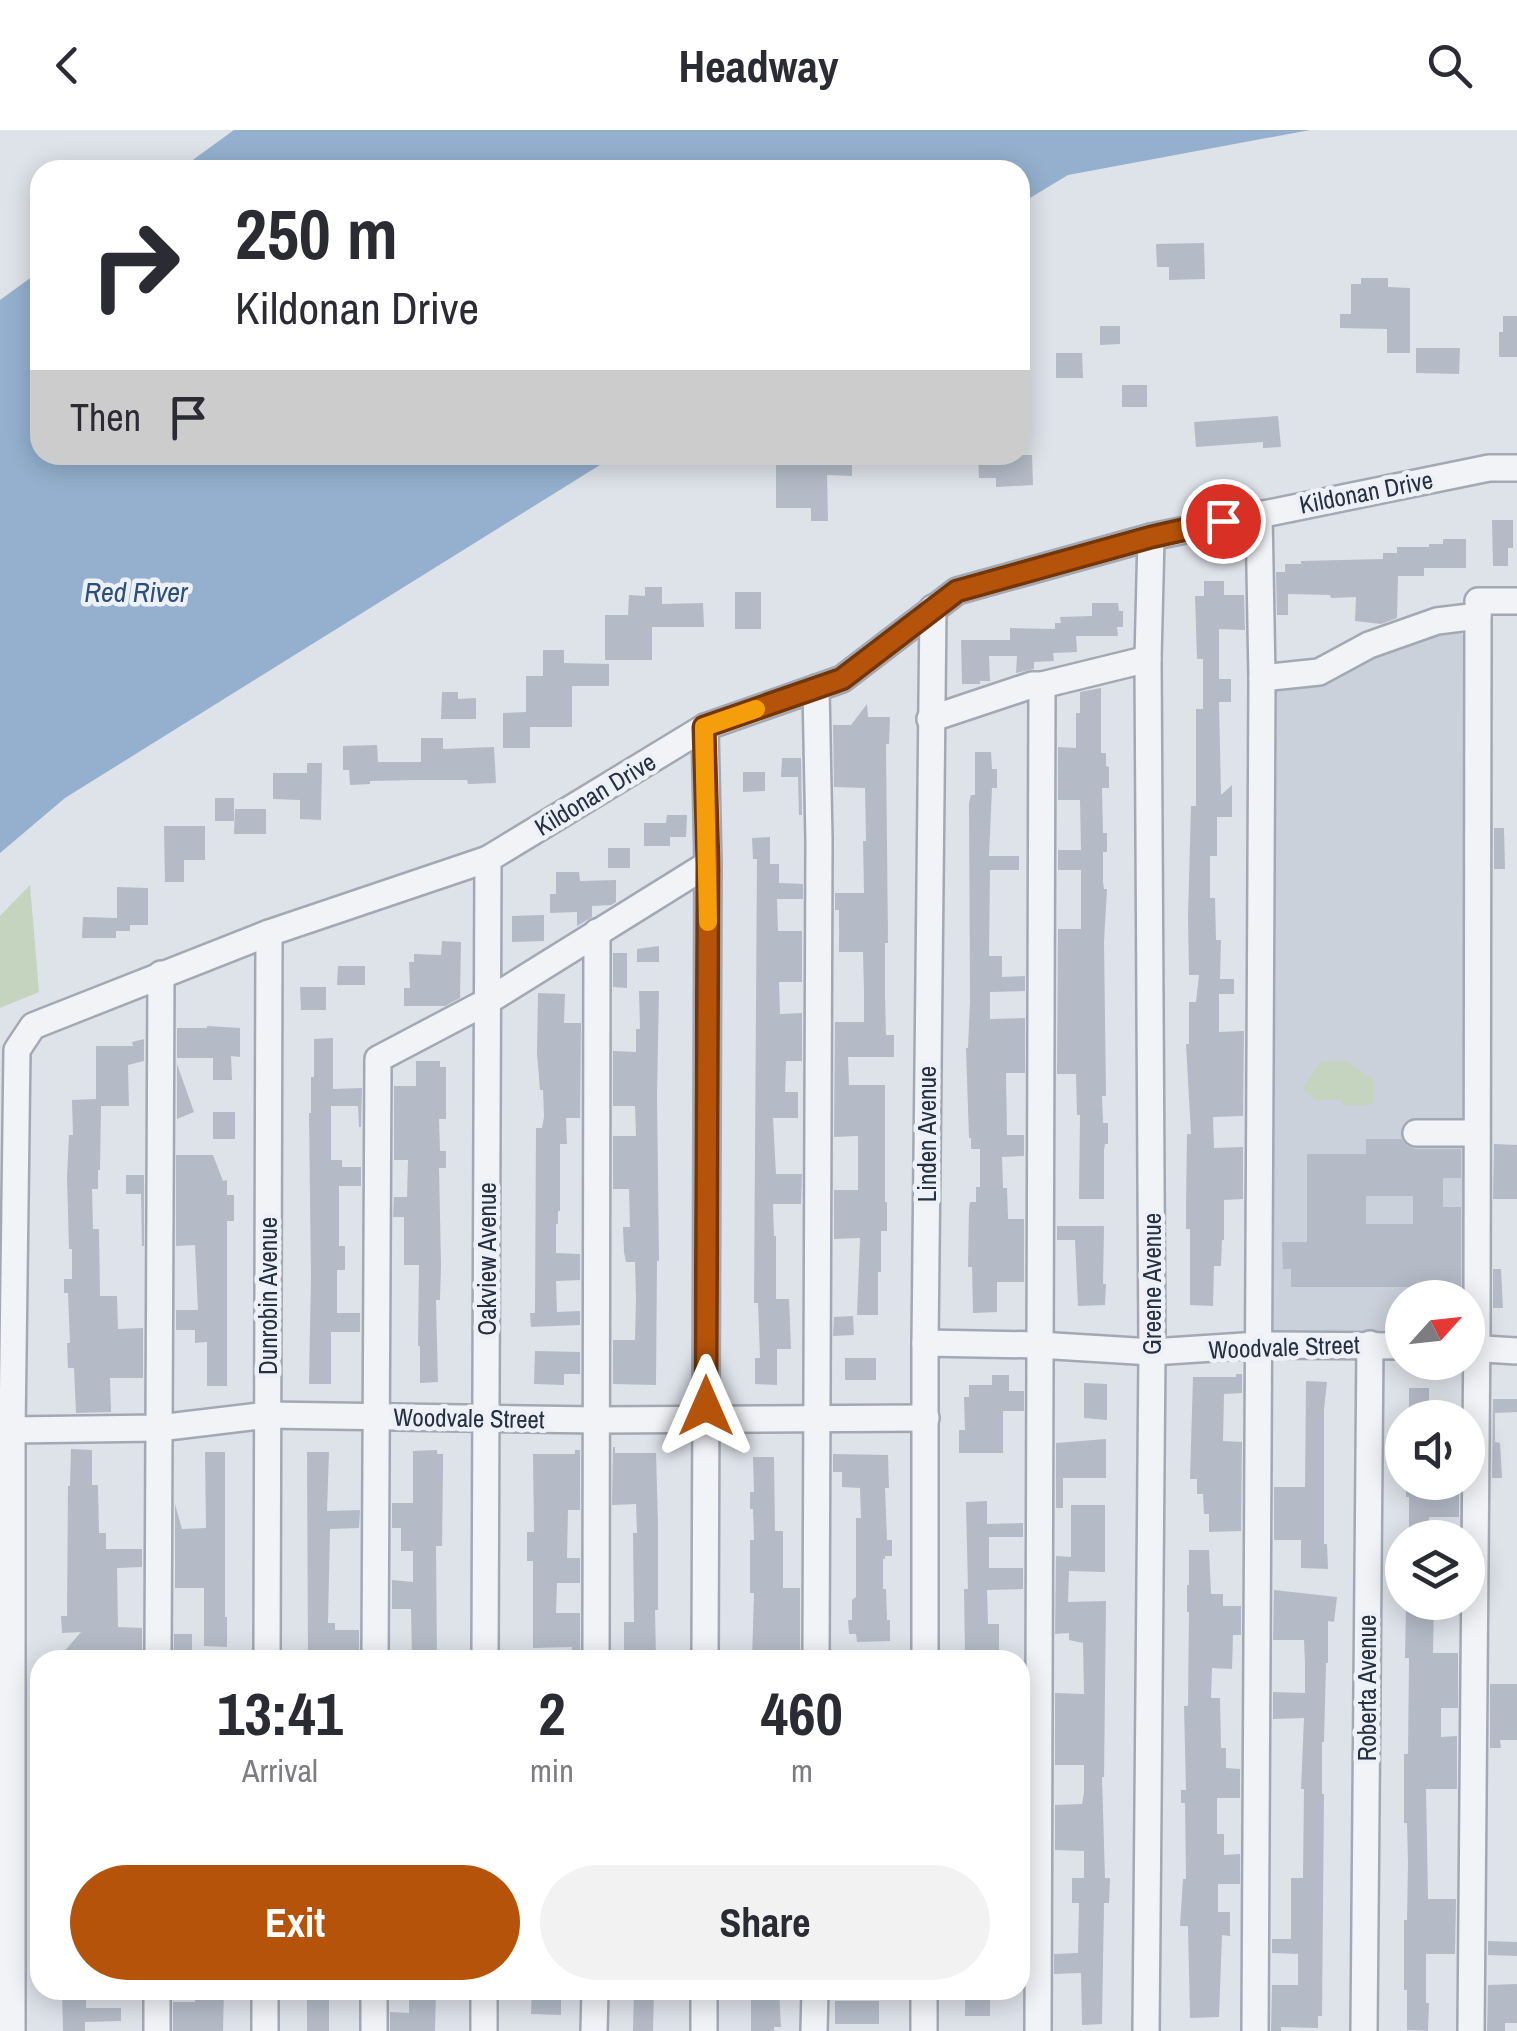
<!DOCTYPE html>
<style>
body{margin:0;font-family:"Archivo Narrow",sans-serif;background:#f2f2f3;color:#2b2b33;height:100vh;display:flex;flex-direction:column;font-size:38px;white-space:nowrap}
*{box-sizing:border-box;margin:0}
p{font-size:32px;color:#7c7c81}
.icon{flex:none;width:55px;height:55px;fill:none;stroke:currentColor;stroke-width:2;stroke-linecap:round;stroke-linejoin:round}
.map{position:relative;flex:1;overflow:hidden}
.sheet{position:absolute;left:30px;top:1520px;width:1000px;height:350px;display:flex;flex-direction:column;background:#fff;border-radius:30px;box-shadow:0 5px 25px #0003}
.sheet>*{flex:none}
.top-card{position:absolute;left:30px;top:30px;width:1000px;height:305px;border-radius:30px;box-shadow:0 5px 25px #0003;background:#fff;color:#2b2b33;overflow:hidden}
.needle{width:65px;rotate:63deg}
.fabs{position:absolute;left:1385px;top:1150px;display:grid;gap:20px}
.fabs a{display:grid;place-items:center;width:100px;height:100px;border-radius:50%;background:#fff;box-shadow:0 5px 25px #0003;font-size:50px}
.pin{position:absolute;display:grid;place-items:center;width:85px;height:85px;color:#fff;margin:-42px;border:5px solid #fff;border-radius:50%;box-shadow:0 2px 10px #0007}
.me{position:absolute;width:110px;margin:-55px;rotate:0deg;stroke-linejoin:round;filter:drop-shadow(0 0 8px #0008)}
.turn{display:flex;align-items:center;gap:35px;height:210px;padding:0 40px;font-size:45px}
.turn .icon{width:130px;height:130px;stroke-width:2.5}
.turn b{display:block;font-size:70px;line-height:85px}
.then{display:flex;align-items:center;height:95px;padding:0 40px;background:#0003;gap:20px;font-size:38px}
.eta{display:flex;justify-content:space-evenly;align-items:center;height:170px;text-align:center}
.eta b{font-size:60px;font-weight:800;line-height:70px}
.action{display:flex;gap:20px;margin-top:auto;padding:20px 40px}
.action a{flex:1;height:115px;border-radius:60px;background:#b45309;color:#fff;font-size:40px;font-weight:800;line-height:115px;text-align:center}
.action a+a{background:#f2f2f3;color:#2b2b33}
header{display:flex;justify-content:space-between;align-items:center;height:130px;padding:0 40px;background:#fff;font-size:45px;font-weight:800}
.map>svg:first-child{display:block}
.built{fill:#cbd1db}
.green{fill:#c4d4be}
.water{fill:#94b0ce}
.building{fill:#b4bbc7;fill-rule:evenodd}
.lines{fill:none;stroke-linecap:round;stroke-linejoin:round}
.minor-casing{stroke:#a3a9b4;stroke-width:30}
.minor{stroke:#f1f3f7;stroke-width:25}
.route-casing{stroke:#753606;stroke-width:25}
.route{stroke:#b45309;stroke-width:18}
.slow{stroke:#f59e0b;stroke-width:18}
.labels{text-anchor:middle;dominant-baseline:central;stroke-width:9;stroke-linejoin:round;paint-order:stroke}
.street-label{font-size:25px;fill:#253042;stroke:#edf1f7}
.water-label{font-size:28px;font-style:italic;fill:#2b4f7a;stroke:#edf1f7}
</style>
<header><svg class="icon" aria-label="back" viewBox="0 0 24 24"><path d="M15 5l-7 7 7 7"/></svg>Headway<svg class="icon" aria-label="search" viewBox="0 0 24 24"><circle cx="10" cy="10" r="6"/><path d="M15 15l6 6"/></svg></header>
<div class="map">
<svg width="1517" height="1901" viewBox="0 0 1517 1901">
<rect width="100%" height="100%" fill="#dee2e9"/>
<path class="built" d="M1453,498l10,7 9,18 -6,644 -64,1v39l-137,1 5,-649 66,-10 42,-25z"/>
<g class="green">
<path d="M30,755l9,107 -39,16v-92z"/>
<path d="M1347,931l27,20v20l-5,4h-27v-5h-26l-13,-11 17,-27z"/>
</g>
<g class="water">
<path d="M234,0h1076l-242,45 -48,29v-34h-841z"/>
<path d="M40,141v184h576l-551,343 -65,55v-553z"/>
</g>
<g class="building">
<path d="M1204,113l1,36 -36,1v-13h-12l-1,-23z"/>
<path d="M1361,148h27v9l22,1v65h-23v-24l-47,-1v-14h11v-30h10z"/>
<path d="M1503,186h14v41h-18v-25h4z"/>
<path d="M1100,196h20v18l-20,1z"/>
<path d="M1416,218h44l-1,26 -43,-1z"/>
<path d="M1056,223h26l1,25h-27z"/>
<rect x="1122" y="255" width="25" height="22"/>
<path d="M1278,286l3,31 -18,1v-6l-67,5 -2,-25z"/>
<path d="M776,325l57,3v-3h19v21l-25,-1 1,46h-17v-13h-35z"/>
<path d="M978,325h54l1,30 -37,2v-9h-17z"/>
<path d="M1492,390h21v28h-5v18h-15z"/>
<path d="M1443,409h23v29h-42v8h-26l-1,42 -16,6 -26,-3 1,-24 -25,1 -1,-3 -42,-1v21h-11l-1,-43h9v-8h16v-3l82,-2v-6h14v-6h32v-3h14z"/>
<path d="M1204,451h20v14h20l1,35 -26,-1v50h12v23h-12l2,93 11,-10v32h-15v39h-7v42h5l1,42h5l-1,39h14v15h-15v38l25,-1 -1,85 -30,1 1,31 29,-1v52l-19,1v40h-2l-1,26h-7l-1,40 -23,-1v-76h-4v-22l1,-73h4l-5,-90h3v-42h7l3,-27h-10l-1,-57 3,-112h5v-97h7v-50h-6l-2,-63h9z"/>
<path d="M645,457h17v17l41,-1 1,24h-52v33h-47v-45h23l1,-20 16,1z"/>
<rect x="735" y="462" width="26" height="37"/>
<path d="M1092,473h26l1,8h4v16h-6l1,9h-42l1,16 -24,1 1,8 -20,1v7l-18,4 1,-17h-28l1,25h-10v3h-18l-1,-44h49v-12l45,1v-6h6l-1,-6 32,-1z"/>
<path d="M543,520h21v13l45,1v22h-37v41h-42v21h-27v-35l23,-1v-36h17z"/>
<path d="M1101,558v65h5v13l3,1v21h-7l1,45h4v19h-4v30l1,7h3l-3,53 2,154h-4l1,27h5v21h-3l-1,6v49h-25l1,-84h-3l-1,-41h-19l1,-145h23v-59h-23v-20h23l-1,-50h-22v-53l18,1v-35h4v-21z"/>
<path d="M442,562h16v7l18,-1v21h-35z"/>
<path d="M867,574l1,13h22l-1,27h-3l2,199h-3v53l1,39h8v22h-46l1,28h36v117h2v29h-6v41h-3v43h-21l3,-77 -26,1v-49h24v-54l-24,1 1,-115h29v-30l-1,-40h-24v-42h-4v-17h29l-1,-52h3l-1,-53 -31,-1 -1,-62h18z"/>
<path d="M421,608h22v11l51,-2 2,36 -28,1 -1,-4h-53l-44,1v3l-20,1 -1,-15h-6v-24l34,-1 1,17h43z"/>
<path d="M975,622h16l1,17h5v19h-5l-3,68h30v14h-29l-1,86h13v21l23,-1v15l-35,1v27l35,-1v55h-19l1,62h17v21l-22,1 1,31h4l1,31h16v63h-27v30l-24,1 -1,-46h-4l1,-58 1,-7h6v-15h4v-38h-9v-11h-2l-3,-90h2l2,-46 -1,-199 2,-8h4z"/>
<path d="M782,628h19l1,57h-3l-1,-38h-17z"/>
<path d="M307,633h15l-1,57 -21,-1v-19l-27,-1v-26h34z"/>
<path d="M743,642h22v19l-22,1z"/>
<rect x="215" y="668" width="19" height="23"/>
<path d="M235,679h31v25h-32z"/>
<path d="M667,685h20l-1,22h-16v9h-26v-23h22z"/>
<path d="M164,696h41v34h-21v22h-19z"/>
<path d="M1494,698h10l1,41h-11z"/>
<path d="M770,707v27h9v19l24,1v15h-26l1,32h24v51h-23l1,32 22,-1v48h-16l-1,31h13v26h-25l3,56h26l-1,30h-28l1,32h2v63h13l2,50h-14v36l-22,-1v-26h5l-2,-55h-4l3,-444h-4l-1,-21z"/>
<rect x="608" y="718" width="22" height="20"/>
<path d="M556,742h23l1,9 36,-1v22l-5,3 -19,1v11l-15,9v-14l-27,1v-19h6z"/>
<path d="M117,757l31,1v37h-18v6h-14v7h-34l1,-21 34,1z"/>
<path d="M544,785v26l-32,1v-26z"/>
<path d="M442,811l19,1 -1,56 -15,8h-41v-18h6l-1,-26h5v-8l27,1z"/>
<path d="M659,816v16h-22v-13z"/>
<path d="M613,823h14v35l-14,-1z"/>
<path d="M338,836h27v19h-28z"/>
<path d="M300,857h26v23h-25z"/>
<path d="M639,861h20l-2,104 2,166h-2l-1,124 -43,-1v-44h22l1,-43 -1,-35h-9l-2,-10 -1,-25h7l-1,-38h-16v-53h23l-1,-30h-22v-55l23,1v-23h4z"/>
<path d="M538,863l27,1 -1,29h17l-1,95h-14l1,26h-7v67h-2v13h-2v29l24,1v26l-24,1 1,31 23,-1v14l-49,2 -1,-14h5l1,-185h6l2,-11 -1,-27h-3l-3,-37z"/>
<path d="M207,896l33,2v29l-9,-1 1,24h-19v-22h-36v-30h30z"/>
<path d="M333,908v51l29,-1 -1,39h-2l-1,-21h-27v54h11v7h19v19h-22v60h6v24h-8v43h23v19h-29v52h-22l2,-107 -2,-164h2v-36h3v-38z"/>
<path d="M144,909v22l-16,4 1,41h-28l-1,64h-2v19h-6l1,40h6l1,67h17l1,33 25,-1v-17v67h-33l1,34 -35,1 -2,-45h-6l-1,-25h3l-2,-50h-4v-14h8v-30h-3l-2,-72 2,-42h4l-1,-35 24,-1v-53h37l-1,-4z"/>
<path d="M416,931h24v6h6v52h-7l1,32h6v17h-7l2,97 -1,35h-4l2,82 -18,1v-37h-2l1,-81h-15v-48h-11l1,-20h13l1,-37h-14v-74h22z"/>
<path d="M177,934l17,48 -17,7z"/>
<rect x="213" y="982" width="22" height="27"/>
<path d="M1366,1009h35l6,7 9,3h45v29h-18v29h18v85h-48v-5h-122v-18h-8l-1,-27h25v-88h59zM1366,1066h47v28h-47z"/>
<path d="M1494,1014l23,1v54h-24z"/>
<path d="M176,1025h37l10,26 4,-1v15h7v26h-7v165h-20v-44l-12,1v-13h-19v-20h22l-3,-65 -19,1z"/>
<path d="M126,1045h18v71h-2l-1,-52h-15z"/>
<path d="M1057,1096h47l-1,58h3l-1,21 -27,1 -3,-66h-18z"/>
<path d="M1493,1139h8l2,39h-10z"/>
<path d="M853,1186l1,19 -21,1 1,-19z"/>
<path d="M535,1221l45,1v22h-16v11l-30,-1z"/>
<rect x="845" y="1228" width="31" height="22"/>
<path d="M1236,1244h6v19l-18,1 -1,47 19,1 -1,89 -32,1v-18h-5l-1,-20h-6v-15h-7l3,-102h43z"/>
<path d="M992,1245h17v16h15v20h-21v42h-44v-23h6l-1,-33h5v-12h23z"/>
<path d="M1306,1251l21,1 -3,28v134h3l1,25 -27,-1v-28h-27v-53h31z"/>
<path d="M1084,1253l23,1v36l-23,-2z"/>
<rect x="1409" y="1258" width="20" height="28"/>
<path d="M1493,1269h24v13l-22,1v29l5,1 2,35h-10z"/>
<path d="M1106,1309v39h-43v30h-7v-65z"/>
<path d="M613,1317h2v6h41l2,71v86h-3l1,50h-32v-38h10l-1,-89h4l-1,-29 -24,1z"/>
<path d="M71,1319l21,1v35h6l1,48h7v16h36v18l-25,1 1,59 24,1v32h-85l24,-28 -19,1 -1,-17h6l1,-130h2z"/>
<path d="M437,1320v4h6v14l-1,78h-6l1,114h-25l-1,-51h-19v-29l21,2v-31h-12v-23h-9v-25h21v-52z"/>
<path d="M575,1320h5v60h-12l-1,48h13v25h-23l-1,30h24v47h-8v-13l-39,1v-87h-6v-29h7l-1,-78h42z"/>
<path d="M205,1322h20v165h2v30l-23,-1v-58h-29v-84l7,25 24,-1z"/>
<path d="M307,1322h22l-2,59 33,-1 -1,18 -29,1 -2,94h7v7h24v30h-51z"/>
<path d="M833,1324l55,1 1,33h-4l2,52h5v16h-7v3h-2v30h3l1,31h3v21l-33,1 -1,-8h-7l-1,-14h4v-20l4,-3v-79h5l-1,-30 -18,-1v-15h-9z"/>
<path d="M753,1327h21l1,74h8v57h17v65h-7v7h-41l2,-67h-4v-53h4l-1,-31h-3v-17h4z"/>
<path d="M1406,1352h28v4h25v31h-30v18h-20v-38h-3z"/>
<path d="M987,1371v23l36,-1v14h-34v31h34v21l-36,1 1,34h11v28h-34l-1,-63h4l-2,-87z"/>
<path d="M1071,1375h34v67l-36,-1 -1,31 38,-1 -2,176h-2l3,101h5l-1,25h-5l-2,121 -20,1 -1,-52 -27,1v-20l24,-1 1,-50h-7v-25h12v-27l-29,-1v-45l27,-1 2,-11v-28h-29v-72l29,1 -1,-51 -14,-3v-7l-14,1 1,-78 15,1z"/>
<path d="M1189,1420h20l2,44h12v12h18v29h-8l-1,34 -20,-1 -1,30h9l1,50h5v20l14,1v29h-23v36h7v21l16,-1v30h-22v28h12v24l-8,-1 -3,82 -29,1 -2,-92h-8l3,-47h3l-1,-76h-4v-13h5l-2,-84h4l1,-94h-2v-27h2z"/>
<path d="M1274,1460l63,7 -3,25 -6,-1v42h-2l-2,79h-2v52h2l-2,222h-4v12l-37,-1v4h-10l1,-46h26v-31l-26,-1v-14h19v-61h12l1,-89h-3l3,-71 -31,1v-27l32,1v-30l-1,-23h-31z"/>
<path d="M1409,1472h25l-1,51h25v55h-17v29l16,-1v53h-31l2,110h28l-1,55h-29v49h3l-1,28 -21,-1v-40h-3v-70h3l1,-57 -1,-40h-3v-69h4l1,-96h-4l1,-55z"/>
<rect x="174" y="1504" width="18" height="26"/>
<path d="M1490,1554h27v56h-17l1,8h-11z"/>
<path d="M1488,1811l29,1v14l-29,-1z"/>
<path d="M1517,1854v39h-12v8h-18l1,-46z"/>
<path d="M62,1860h24v18h35v13l-36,1v9h-22z"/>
<path d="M199,1860h25l-1,41h-50v-29h22v-4h5z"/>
<path d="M409,1860h27l-1,41h-45v-19l19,1z"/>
<path d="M532,1860h29v25l-30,-1z"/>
<path d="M634,1860h20l-1,41h-20z"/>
<path d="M751,1860h28l2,37h-7v4h-23z"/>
<rect x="307" y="1861" width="22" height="40"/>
<rect x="965" y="1866" width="25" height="20"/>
<rect x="835" y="1871" width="44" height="23"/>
</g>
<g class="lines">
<g class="minor-casing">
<g id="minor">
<path d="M1262,548l57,-6 50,-27 68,-24 41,-5v-15h39"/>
<path d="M816,558l3,152 -3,820"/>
<path d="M930,589l102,-34h10l106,-26"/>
<path d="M705,597l3,137 -3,796"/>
<path d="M1416,1003h61"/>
<path d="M925,1213l113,2 114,7 107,-7 143,1"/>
<path d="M1468,1218l49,3"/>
<path d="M12,1300l147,-2 109,-13 329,5 329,-2"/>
<path d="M158,1530l3,-686"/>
<path d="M267,1530l2,-727"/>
<path d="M375,1530l3,-601 110,-58 220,-137"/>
<path d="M485,1530l3,-801"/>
<path d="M596,1530l1,-728"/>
<path d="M925,1530v-317l8,-735"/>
<path d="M12,1901v-601l5,-380 16,-24 236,-93 219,-74 217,-132 137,-48 115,-88 194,-54 338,-69h28"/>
<path d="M157,1901v-41"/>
<path d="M265,1901v-41"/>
<path d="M374,1901v-41"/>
<path d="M484,1901v-41"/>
<path d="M594,1901l1,-41"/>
<path d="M704,1901v-41"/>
<path d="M814,1901l1,-41"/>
<path d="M924,1901v-41"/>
<path d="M1038,1901l4,-1346"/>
<path d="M1146,1901l6,-679 -4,-693 3,-122"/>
<path d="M1255,1901l7,-1353 -3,-164"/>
<path d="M1364,1901l6,-687"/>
<path d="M1471,1901l6,-704 1,-711"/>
</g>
</g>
<use href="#minor" class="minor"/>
</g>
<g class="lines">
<g class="route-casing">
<path id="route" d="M706,1276l2,-542 -4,-137 138,-48 115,-88 194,-54 72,-16"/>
</g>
<use href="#route" class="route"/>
<path class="slow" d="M708,792l-4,-195 52,-18"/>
</g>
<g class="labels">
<g class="street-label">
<text transform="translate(1366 362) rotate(-11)">Kildonan Drive</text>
<text transform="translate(595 664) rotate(-31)">Kildonan Drive</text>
<text transform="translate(927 1004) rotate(-90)">Linden Avenue</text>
<text transform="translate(487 1129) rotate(-90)">Oakview Avenue</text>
<text transform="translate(1152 1154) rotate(-90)">Greene Avenue</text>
<text transform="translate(268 1166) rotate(-90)">Dunrobin Avenue</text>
<text transform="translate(1284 1217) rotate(-2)">Woodvale Street</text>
<text transform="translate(469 1288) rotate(1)">Woodvale Street</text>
<text transform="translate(1367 1558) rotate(-90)">Roberta Avenue</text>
</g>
<g class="water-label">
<text x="136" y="462">Red River</text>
</g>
</g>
</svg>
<div class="fabs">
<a><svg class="needle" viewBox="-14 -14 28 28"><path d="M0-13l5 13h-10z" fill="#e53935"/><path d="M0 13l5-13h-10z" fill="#7c7c81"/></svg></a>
<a><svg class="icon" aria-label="sound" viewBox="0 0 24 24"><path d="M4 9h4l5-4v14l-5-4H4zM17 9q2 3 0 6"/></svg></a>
<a><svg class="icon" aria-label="layers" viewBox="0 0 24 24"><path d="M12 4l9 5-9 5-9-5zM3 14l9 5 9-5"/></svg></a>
</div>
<div class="pin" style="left:1223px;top:391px;background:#d93025"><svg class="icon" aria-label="arrive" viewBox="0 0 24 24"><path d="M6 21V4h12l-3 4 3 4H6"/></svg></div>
<svg class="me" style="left:706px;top:1276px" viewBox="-20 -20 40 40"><path d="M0-17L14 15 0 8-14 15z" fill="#b45309" stroke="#fff" stroke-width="4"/></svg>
<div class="top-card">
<div class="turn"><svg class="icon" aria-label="right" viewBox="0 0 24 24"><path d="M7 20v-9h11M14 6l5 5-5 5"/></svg><div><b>250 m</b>Kildonan Drive</div></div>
<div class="then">Then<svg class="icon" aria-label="arrive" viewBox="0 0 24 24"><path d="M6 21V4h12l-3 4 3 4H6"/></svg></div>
</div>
<section class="sheet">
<div class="eta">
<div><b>13:41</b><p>Arrival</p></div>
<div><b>2</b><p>min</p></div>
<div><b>460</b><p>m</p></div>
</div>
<div class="action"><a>Exit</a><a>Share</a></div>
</section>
</div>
